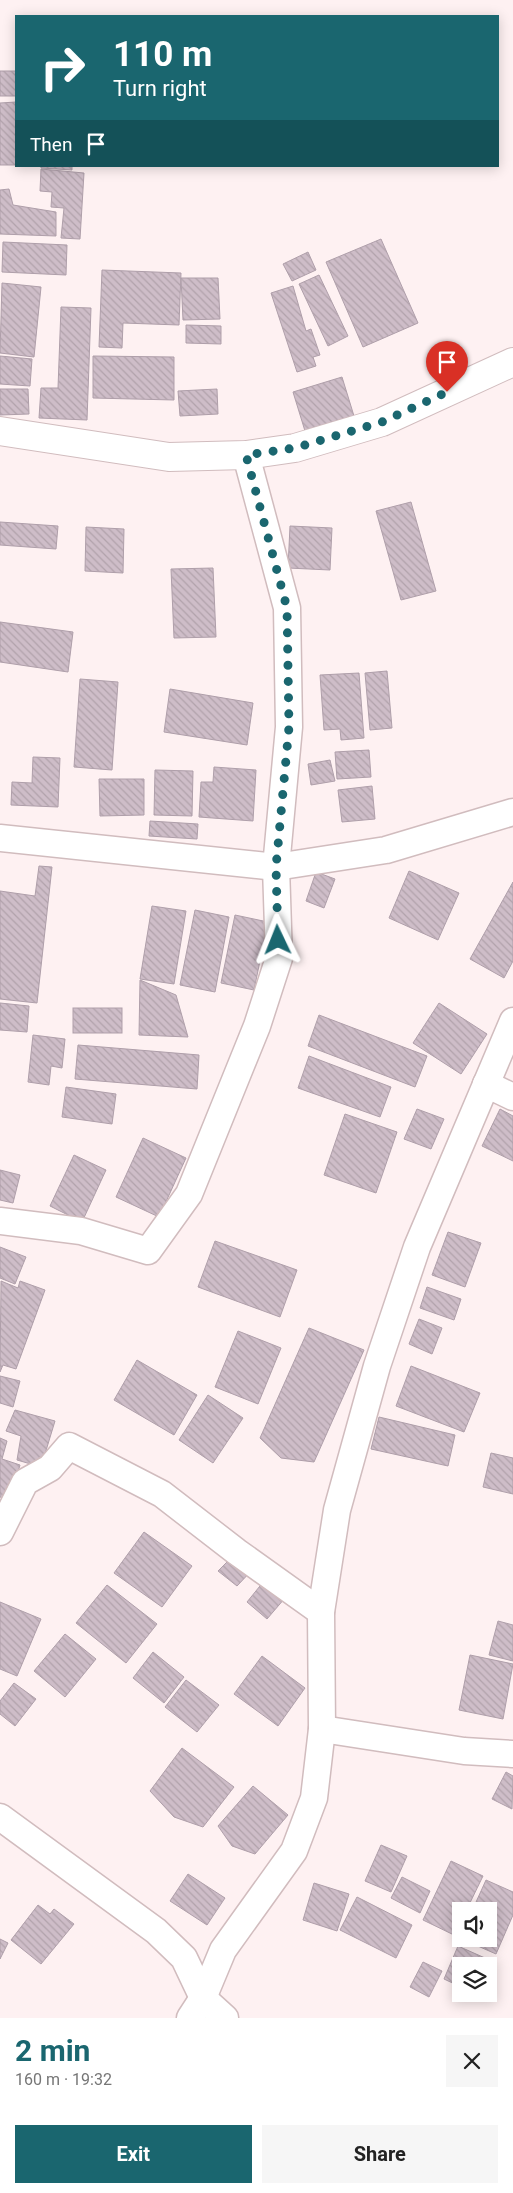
<!DOCTYPE html>
<meta charset="utf-8">
<style>
body{margin:0;font-family:Roboto,sans-serif;background:#f6f6f6;color:#222;height:100vh;display:flex;flex-direction:column;font-size:19px;white-space:nowrap}
*{box-sizing:border-box;margin:0}
p{font-size:16px;color:#767676}
.icon{flex:none;width:28px;height:28px;fill:none;stroke:currentColor;stroke-width:2;stroke-linecap:round;stroke-linejoin:round}
.map{position:relative;height:2018px;overflow:hidden}
.details{display:flex;flex-direction:column;background:#fff;flex:1}
.details>*{flex:none}
.top-card{position:absolute;left:15px;top:15px;width:484px;height:152px;border-radius:0px;box-shadow:0 2px 12px #0003;background:#1a666f;color:#fff;overflow:hidden}
.controls{position:absolute;left:452px;top:1902px;display:grid;gap:10px}
.controls a{display:grid;place-items:center;width:45px;height:45px;border-radius:0px;background:#fff;box-shadow:0 2px 12px #0003;font-size:25px}
.pin{position:absolute;display:grid;place-items:center;width:42px;height:42px;color:#fff;margin:-51px -21px;border-radius:50% 50% 50% 0;rotate:-45deg;box-shadow:0 0 5px #0007}
.pin .icon{rotate:45deg}
.me{position:absolute;width:55px;margin:-28px;rotate:358deg;stroke-linejoin:round;filter:drop-shadow(0 0 4px #0008)}
.turn{display:flex;align-items:center;gap:18px;height:105px;padding:0 15px;font-size:22px}
.turn .icon{width:65px;height:65px;stroke-width:2.5}
.turn b{display:block;font-size:35px;line-height:42px}
.then{display:flex;align-items:center;height:48px;padding:0 15px;background:#0003;gap:10px;font-size:19px}
.round{display:grid;place-items:center;flex:none;width:52px;height:52px;border-radius:0px;background:#f6f6f6}
.headline{display:flex;align-items:center;justify-content:space-between;height:85px;padding:0 15px}
h1{font-size:30px;font-weight:700;line-height:38px;color:#1a666f}
.action{display:flex;gap:10px;margin-top:auto;padding:10px 15px}
.action a{flex:1;height:58px;border-radius:0px;background:#1a666f;color:#fff;font-size:20px;font-weight:700;line-height:58px;text-align:center}
.action a+a{background:#f6f6f6;color:#222}
.map>svg:first-child{display:block}
.building{fill:url(#building-back-hatch);stroke:#af9faa}
.lines{fill:none;stroke-linecap:round;stroke-linejoin:round}
.minor-casing{stroke:#d1bcbe;stroke-width:29}
.tertiary-casing{stroke:#d1bcbe;stroke-width:30}
.minor{stroke:#fff;stroke-width:26}
.tertiary{stroke:#fff;stroke-width:28}
.route{stroke:#1a666f;stroke-width:9;stroke-dasharray:0 16.2}
</style>
<div class="map">
<svg width="513" height="2018" viewBox="0 0 513 2018">
<defs>
<pattern id="building-back-hatch" width="6" height="6" patternUnits="userSpaceOnUse" patternTransform="scale(1.25)"><rect width="6" height="6" fill="#cebdc8"/><path d="M-1 5l2 2M0 0l6 6M5-1l2 2" fill="none" stroke="#b1a2ab"/></pattern>
</defs>
<rect width="100%" height="100%" fill="#fef1f2"/>
<g class="building">
<rect x="0" y="71" width="16" height="25"/>
<path d="M16,102v63h-16v-62z"/>
<path d="M41,166h31v4l-31,-2z"/>
<path d="M41,169l43,4 -4,66 -19,-1 3,-30 -13,-1 1,-15 -12,-1z"/>
<path d="M9,189l4,16 43,7v24l-56,-2v-44z"/>
<path d="M381,239l37,84 -55,24 -37,-85z"/>
<path d="M3,242l64,3 -1,30 -64,-3z"/>
<path d="M308,252l8,18 -24,11 -9,-17z"/>
<path d="M102,270l79,3 -2,52 -56,-2 -1,25 -23,-1z"/>
<path d="M319,275l29,61 -20,10 -29,-62z"/>
<path d="M181,278h37l2,41 -37,1z"/>
<path d="M2,283l39,4 -7,70 -34,-4z"/>
<path d="M293,286l13,45 5,-2 9,26 -7,2 3,9 -19,6 -26,-79z"/>
<path d="M61,307l30,1 -4,112 -48,-2 2,-30h17z"/>
<path d="M186,325l35,1v18l-35,-1z"/>
<path d="M0,356l32,3 -2,27 -30,-2z"/>
<path d="M93,356l81,1v43l-81,-2z"/>
<path d="M342,377l12,39 -49,15 -12,-39z"/>
<path d="M0,389h28l1,25 -29,1z"/>
<path d="M217,389l1,25 -38,2 -2,-25z"/>
<path d="M411,502l25,89 -35,9 -25,-89z"/>
<path d="M0,522l58,4 -2,23 -56,-4z"/>
<path d="M290,526l42,2 -2,42 -42,-2z"/>
<path d="M86,527l38,2 -1,44 -38,-2z"/>
<path d="M213,568l3,69 -42,1 -3,-69z"/>
<path d="M0,622l73,10 -5,40 -68,-10z"/>
<path d="M387,671l5,57 -22,2 -5,-57z"/>
<path d="M359,673l5,65 -23,2 -1,-11 -16,1 -4,-55z"/>
<path d="M80,679l38,3 -6,88 -38,-3z"/>
<path d="M170,689l83,14 -6,42 -83,-13z"/>
<path d="M369,750l2,27 -34,2 -2,-27z"/>
<path d="M33,757l27,1 -2,49 -47,-2 1,-23 20,1z"/>
<path d="M330,760l5,21 -24,4 -3,-21z"/>
<path d="M214,767l42,3 -3,51 -54,-4 2,-35h12z"/>
<path d="M155,770l38,1 -1,45 -38,-1z"/>
<path d="M99,779h45v36l-44,1z"/>
<path d="M372,786l3,33 -33,3 -4,-32z"/>
<path d="M150,821l48,3 -1,15 -48,-3z"/>
<path d="M39,866l13,1 -15,136 -37,-4v-108l35,5z"/>
<path d="M409,871l50,22 -21,47 -49,-22z"/>
<path d="M316,872l19,7 -11,29 -18,-7z"/>
<path d="M513,882v79l-9,17 -34,-19z"/>
<path d="M152,906l34,5 -12,73 -34,-5z"/>
<path d="M195,910l34,7 -14,75 -35,-7z"/>
<path d="M235,915l33,7 -14,68 -33,-7z"/>
<path d="M140,980l36,15 12,42 -49,-2z"/>
<path d="M0,1003l29,3 -2,26 -27,-2z"/>
<path d="M439,1003l48,31 -26,40 -48,-31z"/>
<rect x="73" y="1008" width="49" height="25"/>
<path d="M319,1015l108,41 -12,31 -107,-41z"/>
<path d="M33,1035l32,4 -3,29 -11,-2 -2,19 -21,-3z"/>
<path d="M78,1045l121,10 -2,34 -122,-10z"/>
<path d="M309,1056l82,31 -11,30 -82,-29z"/>
<path d="M66,1087l50,7 -4,30 -50,-7z"/>
<path d="M417,1109l27,10 -13,30 -27,-10z"/>
<path d="M500,1109l13,7v45l-31,-15z"/>
<path d="M345,1114l52,18 -21,61 -52,-18z"/>
<path d="M143,1138l43,20 -27,59 -43,-20z"/>
<path d="M74,1155l32,15 -24,52 -32,-16z"/>
<path d="M0,1170l20,5 -7,28 -13,-3z"/>
<path d="M448,1232l33,11 -16,44 -33,-12z"/>
<path d="M215,1241l82,29 -17,47 -82,-30z"/>
<path d="M0,1247l26,10 -11,27 -15,-6z"/>
<path d="M1,1281l17,7 2,-7 25,9 -29,79 -13,-4 -3,7z"/>
<path d="M427,1287l34,12 -7,21 -34,-12z"/>
<path d="M419,1319l23,9 -10,26 -23,-10z"/>
<path d="M309,1328l55,22 -50,112 -33,-4 -21,-20z"/>
<path d="M238,1331l43,17 -23,56 -43,-17z"/>
<path d="M137,1360l60,35 -23,40 -60,-35z"/>
<path d="M411,1366l69,27 -16,39 -68,-26z"/>
<path d="M0,1376l20,5 -7,26 -13,-4z"/>
<path d="M208,1395l35,23 -30,45 -34,-23z"/>
<path d="M15,1410l40,11 -14,46 -24,-7 4,-24 -15,-5z"/>
<path d="M379,1417l76,18 -7,31 -77,-17z"/>
<path d="M0,1438l7,3 -5,18 18,6 -10,35 -10,-3z"/>
<path d="M491,1453l22,5v36l-30,-7z"/>
<path d="M144,1532l48,34 -30,41 -48,-34z"/>
<path d="M235,1554l19,14 -17,18 -19,-15z"/>
<path d="M264,1581l21,17 -18,21 -20,-17z"/>
<path d="M107,1585l50,39 -31,39 -50,-40z"/>
<path d="M0,1602l41,17 -24,57 -17,-7z"/>
<path d="M498,1621l15,4v36l-24,-6z"/>
<path d="M65,1634l31,25 -31,38 -31,-26z"/>
<path d="M153,1652l31,25 -20,26 -31,-25z"/>
<path d="M470,1655l43,9 -10,55 -44,-9z"/>
<path d="M262,1656l43,32 -27,38 -44,-32z"/>
<path d="M186,1680l33,25 -22,27 -32,-25z"/>
<path d="M14,1683l22,16 -21,27 -15,-12v-13z"/>
<path d="M182,1748l52,39 -31,40 -29,-10 -24,-26z"/>
<path d="M506,1772l7,4 -1,33 -20,-10z"/>
<path d="M253,1786l35,29 -33,39 -23,-8 -14,-20z"/>
<path d="M381,1845l26,11 -16,36 -26,-11z"/>
<path d="M451,1861l32,15 -17,35h-5v9l-7,15 -31,-15z"/>
<path d="M188,1874l37,24 -18,27 -37,-24z"/>
<path d="M402,1877l28,14 -10,22 -29,-15z"/>
<path d="M486,1880l27,12v23l-17,39 -34,-15h27v-28h-17z"/>
<path d="M314,1883l35,11 -12,37 -34,-11z"/>
<path d="M357,1897l55,28 -16,33 -56,-28z"/>
<path d="M38,1905l12,9 4,-5 20,15 -33,40 -30,-24z"/>
<path d="M0,1939l8,4 -8,16z"/>
<path d="M458,1946l36,16 -5,10v-6h-28v21l-17,-8z"/>
<path d="M423,1962l19,9 -13,26 -19,-10z"/>
</g>
<g class="lines">
<g class="minor-casing">
<g id="minor">
<path d="M0,838l276,29 110,-17 127,-38"/>
<path d="M486,1084l27,13"/>
<path d="M0,1221l81,10 67,20 41,-57 68,-168 22,-68 -3,-91 13,-140 -2,-119 -41,-153"/>
<path d="M0,1532l25,-50 25,-14 19,-22 93,48 75,58 84,60"/>
<path d="M322,1729l142,22 49,3"/>
<path d="M0,1817l156,114 28,27 19,40 22,20"/>
<path d="M190,2018l13,-20 20,-48 71,-99 20,-53 8,-69 -1,-117 16,-102 40,-144 40,-119 96,-226"/>
</g>
</g>
<g class="tertiary-casing">
<path id="tertiary" d="M0,431l169,26 77,-2 49,-7 87,-26 131,-60"/>
</g>
<use href="#minor" class="minor"/>
<use href="#tertiary" class="tertiary"/>
</g>
<g class="lines">
<path class="route" d="M278,940l-2,-73 13,-140 -2,-119 -41,-153 49,-7 87,-26 65,-30"/>
</g>
</svg>
<div class="controls">
<a><svg class="icon" aria-label="sound" viewBox="0 0 24 24"><path d="M4 9h4l5-4v14l-5-4H4zM17 9q2 3 0 6"/></svg></a>
<a><svg class="icon" aria-label="layers" viewBox="0 0 24 24"><path d="M12 4l9 5-9 5-9-5zM3 14l9 5 9-5"/></svg></a>
</div>
<div class="pin" style="left:447px;top:392px;background:#d93025"><svg class="icon" aria-label="arrive" viewBox="0 0 24 24"><path d="M6 21V4h12l-3 4 3 4H6"/></svg></div>
<svg class="me" style="left:278px;top:940px" viewBox="-20 -20 40 40"><path d="M0-17L14 15 0 8-14 15z" fill="#1a666f" stroke="#fff" stroke-width="4"/></svg>
<div class="top-card">
<div class="turn"><svg class="icon" aria-label="right" viewBox="0 0 24 24"><path d="M7 20v-9h11M14 6l5 5-5 5"/></svg><div><b>110 m</b>Turn right</div></div>
<div class="then">Then<svg class="icon" aria-label="arrive" viewBox="0 0 24 24"><path d="M6 21V4h12l-3 4 3 4H6"/></svg></div>
</div>
</div>
<section class="details">
<div class="headline"><div><h1>2 min</h1><p>160 m · 19:32</p></div><a class="round"><svg class="icon" aria-label="close" viewBox="0 0 24 24"><path d="M6 6l12 12M18 6L6 18"/></svg></a></div>
<div class="action"><a>Exit</a><a>Share</a></div>
</section>
